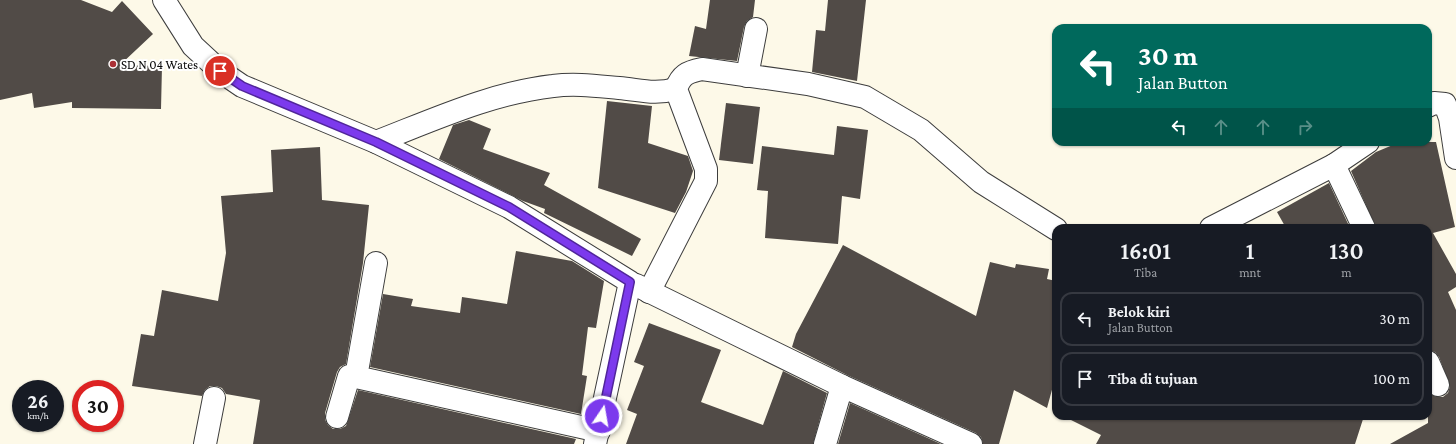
<!DOCTYPE html>
<html lang="id">
<style>
body{margin:0;font-family:"Crimson Pro",serif;background:#242831;color:#f1f3f6;height:100vh;display:flex;flex-direction:column;font-size:15px;white-space:nowrap}
*{box-sizing:border-box;margin:0}
p{font-size:13px;color:#9ea1a6}
.icon{flex:none;width:22px;height:22px;fill:none;stroke:currentColor;stroke-width:2;stroke-linecap:round;stroke-linejoin:round}
.map{position:relative;flex:1;overflow:hidden}
.side{position:absolute;left:1052px;top:224px;width:380px;height:196px;display:flex;flex-direction:column;background:#171b24;border-radius:12px;box-shadow:0 1px 3px #0004}
.side>*{flex:none}
.hud{position:absolute;left:1052px;top:24px;width:380px;height:122px;border-radius:12px;box-shadow:0 1px 3px #0004;background:#00695c;color:#fff;overflow:hidden}
.speed{position:absolute;left:12px;top:380px;display:flex;gap:8px;font-size:20px;font-weight:700;text-align:center}
.speed>*{display:grid;place-content:center;width:52px;height:52px;border-radius:50%;background:#171b24;box-shadow:0 1px 3px #0004;line-height:1}
.speed small{font-size:10px;font-weight:400}
.speed .limit{border:6px solid #d22;background:#fff;color:#111}
.pin{position:absolute;display:grid;place-items:center;width:34px;height:34px;color:#fff;margin:-17px;border:2px solid #fff;border-radius:50%;box-shadow:0 1px 4px #0007}
.me{position:absolute;width:44px;margin:-22px;rotate:12deg;stroke-linejoin:round;filter:drop-shadow(0 0 3px #0008)}
.turn{display:flex;align-items:center;gap:14px;height:84px;padding:0 20px;font-size:18px}
.turn .icon{width:52px;height:52px;stroke-width:2.5}
.turn b{display:block;font-size:28px;line-height:34px}
.lanes{display:flex;align-items:center;height:38px;padding:0 20px;background:#0003;justify-content:center;gap:20px;direction:ltr}
.lanes .off{opacity:.35}
.eta{display:flex;justify-content:space-evenly;align-items:center;height:68px;text-align:center}
.eta b{font-size:24px;font-weight:600;line-height:28px}
ul{padding:0;list-style:none}
li{display:flex;align-items:center;gap:12px;height:54px;margin:0 8px 6px;padding:0 12px;border:2px solid #363941;border-radius:12px}
li div{flex:1}
li b{display:block;font-size:15px}
li em{font-style:normal}
.map>svg:first-child{display:block}
.building{fill:#514b47}
.lines{fill:none;stroke-linecap:round;stroke-linejoin:round}
.minor-casing{stroke:#3d3d3d;stroke-width:24}
.minor{stroke:#fff;stroke-width:22}
.route-casing{stroke:#51269a;stroke-width:10}
.route{stroke:#7c3aed;stroke-width:7}
.poi-dot{fill:#ab3036;stroke:#fff;stroke-width:1.5}
.labels{text-anchor:middle;dominant-baseline:central;stroke-width:4;stroke-linejoin:round;paint-order:stroke}
.poi-label{font-size:13px;fill:#0a0a0a;stroke:#fff;text-anchor:start}
</style>
<div class="map">
<svg width="1456" height="444" viewBox="0 0 1456 444">
<rect width="100%" height="100%" fill="#fdf9e8"/>
<g class="building">
<path d="M0,0h81l31,12 10,-11 31,33 -33,31 42,1 -1,43 -89,-1v-6l-38,6 -2,-15 -32,7z"/>
<path d="M710,0h45l-2,17 -6,4 -3,6 -7,34 -48,-5 6,-30 11,3z"/>
<path d="M828,0h38l-9,81 -45,-9 4,-42 9,1z"/>
<path d="M607,101l45,5 -4,37 40,13 5,15 -7,21 -11,21 -77,-25z"/>
<path d="M726,103l34,4 -7,57 -34,-4z"/>
<path d="M469,120l22,9 -8,20 67,24 -6,12 97,54 -9,17 -88,-43 1,-4 -22,-8 -84,-42 14,-34z"/>
<path d="M837,126l31,4 -8,69 -18,-3 -4,48 -73,-6 3,-47 -11,-1 5,-44 72,9z"/>
<path d="M1400,142h36l19,85 -22,6 23,41v13l-8,5 8,18v134h-66l38,-21v-31l8,5h7l5,-4 2,-7 -11,-29 -4,-5 -7,-2v-122h-52l-25,-57 25,-19z"/>
<path d="M320,147l2,53 47,5 -6,58 -17,101 -6,3 -3,5 -12,41v7l3,5 5,4h7l6,-3 12,-36 218,49 -2,5h-321l7,-44 -34,-6 -4,-6 -6,-2h-6l-5,4 -3,6 -70,-10 9,-52 13,2 8,-46 56,11 8,-48 -5,-57 52,-4 -2,-42z"/>
<path d="M1329,183l21,45h-64l-9,-16z"/>
<path d="M843,245l133,71 14,-54 25,6 1,-4 33,5 -2,10 9,2v94l-9,33 -33,-18 -15,54h-16l-2,-7 -5,-4 -129,-58 -55,-28 4,-13z"/>
<path d="M516,251l56,10 32,20 -8,47 -8,-1 -6,48 5,1 -6,38 -211,-47 13,-73 30,5 -2,7 49,7 2,-16 45,7z"/>
<path d="M649,323l72,27 -20,52 62,23 20,-54 44,22 -14,51h-187l11,-30 -10,-4 17,-44 -10,-4z"/>
<path d="M850,403l91,41h-103z"/>
<path d="M1063,416h301l-9,28h-259l5,-9z"/>
</g>
<g class="lines">
<g class="minor-casing">
<g id="minor">
<path d="M164,0l29,46 27,25 22,15 134,56 133,65 121,75 -35,162"/>
<path d="M747,76l9,-47"/>
<path d="M1428,106l6,-3 11,1 5,14 6,40"/>
<path d="M376,142c57,-22 115,-49 177,-56 22,-3 44,0 66,2 22,2 35,7 57,1"/>
<path d="M1334,165l34,-23"/>
<path d="M1211,228l123,-63 30,63"/>
<path d="M376,263l-20,114 243,54"/>
<path d="M636,285l206,101 129,58"/>
<path d="M649,292l57,-111v-12l-30,-80c5,-14 11,-17 26,-20l106,15 57,13 56,33 60,52 75,47"/>
<path d="M1428,362l10,23"/>
<path d="M337,417l12,-41 7,1"/>
<path d="M205,444l9,-46"/>
<path d="M825,444l17,-58"/>
</g>
</g>
<use href="#minor" class="minor"/>
</g>
<g class="lines">
<g class="route-casing">
<path id="route" d="M220,71l22,15 134,56 133,65 121,75 -28,134"/>
</g>
<use href="#route" class="route"/>
</g>
<circle class="poi-dot" cx="113" cy="64" r="4"/>
<g class="labels">
<g class="poi-label">
<text x="121" y="64">SD N 04 Wates</text>
</g>
</g>
</svg>
<div class="speed"><div>26<small>km/h</small></div><div class="limit">30</div></div>
<div class="pin" style="left:220px;top:71px;background:#d93025"><svg class="icon" aria-label="arrive" viewBox="0 0 24 24"><path d="M6 21V4h12l-3 4 3 4H6"/></svg></div>
<svg class="me" style="left:602px;top:416px" viewBox="-20 -20 40 40"><circle r="17" fill="#7c3aed" stroke="#fff" stroke-width="3"/><path d="M0-11L8 9 0 5-8 9z" fill="#fff"/></svg>
<div class="hud">
<div class="turn"><svg class="icon" aria-label="left" viewBox="0 0 24 24"><path d="M17 20v-9H6M10 6l-5 5 5 5"/></svg><div><b>30 m</b>Jalan Button</div></div>
<div class="lanes"><svg class="icon" aria-label="left" viewBox="0 0 24 24"><path d="M17 20v-9H6M10 6l-5 5 5 5"/></svg><svg class="icon off" aria-label="ahead" viewBox="0 0 24 24"><path d="M12 20V5M6 11l6-6 6 6"/></svg><svg class="icon off" aria-label="ahead" viewBox="0 0 24 24"><path d="M12 20V5M6 11l6-6 6 6"/></svg><svg class="icon off" aria-label="right" viewBox="0 0 24 24"><path d="M7 20v-9h11M14 6l5 5-5 5"/></svg></div>
</div>
<section class="side">
<div class="eta">
<div><b>16:01</b><p>Tiba</p></div>
<div><b>1</b><p>mnt</p></div>
<div><b>130</b><p>m</p></div>
</div>
<ul>
<li><svg class="icon" aria-label="left" viewBox="0 0 24 24"><path d="M17 20v-9H6M10 6l-5 5 5 5"/></svg><div><b>Belok kiri</b><p>Jalan Button</p></div><em>30 m</em></li>
<li><svg class="icon" aria-label="arrive" viewBox="0 0 24 24"><path d="M6 21V4h12l-3 4 3 4H6"/></svg><div><b>Tiba di tujuan</b></div><em>100 m</em></li>
</ul>
</section>
</div>
